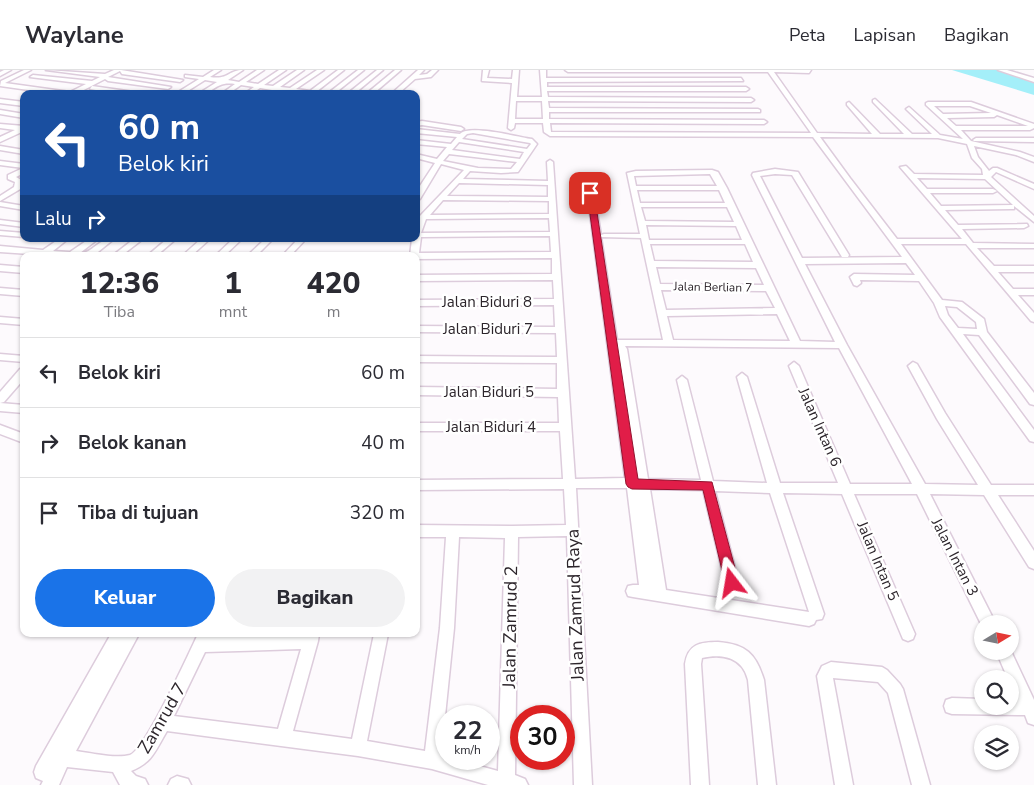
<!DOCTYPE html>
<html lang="id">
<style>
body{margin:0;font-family:"Nunito Sans",sans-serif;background:#f2f2f3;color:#2b2b33;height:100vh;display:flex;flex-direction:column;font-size:19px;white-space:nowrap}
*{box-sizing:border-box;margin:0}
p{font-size:16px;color:#7c7c81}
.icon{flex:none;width:28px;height:28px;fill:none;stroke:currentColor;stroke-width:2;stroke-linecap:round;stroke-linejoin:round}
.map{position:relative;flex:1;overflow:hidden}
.panel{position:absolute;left:20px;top:182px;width:400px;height:385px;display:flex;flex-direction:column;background:#fff;border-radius:10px;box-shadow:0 1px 4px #0004}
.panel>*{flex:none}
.banner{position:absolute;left:20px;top:20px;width:400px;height:152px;border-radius:10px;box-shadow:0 1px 4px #0004;background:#1a4fa0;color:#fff;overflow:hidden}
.needle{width:32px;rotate:80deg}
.tools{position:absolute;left:974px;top:545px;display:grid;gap:10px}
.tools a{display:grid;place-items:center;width:45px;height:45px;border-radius:50%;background:#fff;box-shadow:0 1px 4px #0004;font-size:25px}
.speed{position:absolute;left:435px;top:635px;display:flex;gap:10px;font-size:25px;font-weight:700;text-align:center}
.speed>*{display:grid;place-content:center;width:65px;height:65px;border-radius:50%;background:#fff;box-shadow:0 1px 4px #0004;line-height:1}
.speed small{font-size:12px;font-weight:400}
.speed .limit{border:8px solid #d22;background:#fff;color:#111}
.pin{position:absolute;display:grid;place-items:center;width:42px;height:42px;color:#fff;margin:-21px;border-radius:10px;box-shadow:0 2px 8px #0006}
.me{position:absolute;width:55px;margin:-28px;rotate:346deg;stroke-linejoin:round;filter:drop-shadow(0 0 4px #0008)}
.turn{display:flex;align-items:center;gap:18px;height:105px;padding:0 15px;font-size:22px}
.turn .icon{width:65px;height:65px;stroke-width:2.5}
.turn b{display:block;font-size:35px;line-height:42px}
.then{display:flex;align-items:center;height:48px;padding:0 15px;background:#0003;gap:10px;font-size:19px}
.eta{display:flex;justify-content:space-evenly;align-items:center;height:85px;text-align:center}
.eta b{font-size:30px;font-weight:800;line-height:35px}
.button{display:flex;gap:10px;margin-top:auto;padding:10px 15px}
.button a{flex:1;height:58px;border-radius:30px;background:#1a73e8;color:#fff;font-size:20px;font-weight:800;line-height:58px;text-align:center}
.button a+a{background:#f2f2f3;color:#2b2b33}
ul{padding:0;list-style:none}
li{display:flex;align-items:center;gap:15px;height:70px;padding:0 15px;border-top:1px solid #e1e1e2}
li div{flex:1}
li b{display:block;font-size:19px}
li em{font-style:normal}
header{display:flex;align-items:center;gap:30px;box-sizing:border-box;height:70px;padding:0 25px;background:#fff;border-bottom:1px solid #e1e1e2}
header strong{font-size:24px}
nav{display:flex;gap:28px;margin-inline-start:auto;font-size:18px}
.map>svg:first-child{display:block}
.water{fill:#a4eff9}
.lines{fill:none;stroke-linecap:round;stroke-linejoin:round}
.minor-casing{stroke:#ddccdc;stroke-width:3}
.minor{fill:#fff;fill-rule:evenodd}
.route{fill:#e11d48;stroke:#92132f}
.labels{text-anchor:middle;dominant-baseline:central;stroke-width:5;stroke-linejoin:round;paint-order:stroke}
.far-street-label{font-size:12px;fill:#2c252b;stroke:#fff}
.street-label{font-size:15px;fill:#2c252b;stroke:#fff}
.near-street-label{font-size:18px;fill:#2c252b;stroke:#fff}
</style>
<header>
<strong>Waylane</strong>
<nav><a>Peta</a><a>Lapisan</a><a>Bagikan</a></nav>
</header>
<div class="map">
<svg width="1034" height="715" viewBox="0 0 1034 715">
<rect width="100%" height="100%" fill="#fdfafd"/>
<path class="water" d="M952,0h49l33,10v15z"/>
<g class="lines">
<g class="minor-casing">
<g id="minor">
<path d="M4,0h7l-11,6v-4z"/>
<path d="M24,0h7l-26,13 65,9 16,-8 -56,-7 3,-2 59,6 8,-4 -54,-7 59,4 9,-4h7l62,10 -3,2 -58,-8 -2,-3 -12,6 63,10 -3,2 -60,-8 -3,-2 -29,15h-19l-57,-8 1,-5z"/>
<path d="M214,0h7l-11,7c19,3 18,-7 33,-7l-15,10 11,2 18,-12h7l-18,12 12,2 21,-14h7l-22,15 9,1 24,-16h7l-24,17 10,1 27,-18h7l-28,19 14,2 28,-21h6l-28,22 4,2 -30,-1 -30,-5 -9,6h-7l10,-7 -13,-2 -13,9h-7l14,-10c-21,-3 -20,10 -37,10l19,-12 -12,-2 -22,14h-8l24,-15 -14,-2v-2l18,2z"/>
<path d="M358,0h6l-30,24h-7z"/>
<path d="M377,0h6l-29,24h-7z"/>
<path d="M395,0h6l-28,24h-7z"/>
<path d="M418,0h6l-5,5 8,-1 5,-4h6l-7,7 -16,2 -17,15h-7z"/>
<path d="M483,0h6l-2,8 25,1 1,-9h6l-2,27h25l-2,-27h6v8h195l2,3 -196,1v5h199l3,2 -3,2h-199l1,6 203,1 3,2 -3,2 -203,-1 1,7 209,1 2,1v2h-211v7l215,1 3,2 -3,2 -214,-1 1,9 260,1 -43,-61h-200l-3,-2h246l-2,3 -35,-1 43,61 55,1 -25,-29v-2l2,-1 31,32h24l-31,-32v-2l2,-1 37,35h20l-25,-24 -1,-1 3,-2 31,28 23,4 -37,-34v-2l2,-1h43l63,22v4l-4,2h-69l10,11 49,11 14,5v5l-18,-7 -42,-9 4,11 11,14 4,-3h4l37,16v5l-38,-17 -5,5 43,39v6l-20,-16v3h-3l-66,1 13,15 69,-1 1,2 -4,2 -62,1 11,14 61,1v4h-57l17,18h40v6h-36l15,17h21v6h-16l16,18v9l-3,-1 -65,-77h-65l41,56 20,2 22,17 3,13 47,61v12l-4,-1 -51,-69 -16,-1 71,96v12l-4,-1 -90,-124 -6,-14 -15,-22 -59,-1 1,3 -4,3 -3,-1 -4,-8 4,-3 61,1 -9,-12 -101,1 42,81 78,139 53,1 -41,-66 -29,-53 5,-4 4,2 28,49 46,72h43v10h-36l36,56v18l-5,-2 -45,-72 -54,-1 66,130h-14v2l-65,-132h-63l61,140 -2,5 -5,2 -5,-2 -61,-145 -59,-1 41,121 -2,5 -6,1 -2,4 -5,2 -176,-29 -5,-1 -2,-5 2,-5 5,-1h6l-12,-97h-51l16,297h-18l-7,-249 -49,1 -3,238 10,4 3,6h-40l-56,-16 -74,-13 -191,-25c-12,20 -14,31 -36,40l5,5 9,3 3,6h-28l-7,-13 -46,-5 -8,18h-18l2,-4 -7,-3 -2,-6 2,-6 75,-132h28l-63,117c15,2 40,8 54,4 15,-5 59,-102 68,-121h15l-1,3 107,-3 -1,7 -25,90 59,8 22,-105h14l-21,107 58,10 15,-123 6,-91h-30v-12l96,1 54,-1 -2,-36 -148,1v-10l147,-1 -3,-48h-144v-8h143l-1,-26 -142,-2v-8l141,2v-26l-141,-1v-6l141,1 -1,-24 -140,-1v-6l139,1 -1,-22 -138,1v-6l138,-1 -1,-19 -137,1v-6l136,-1v-16l-136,1v-3h-6l2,-17h4v-17l3,-5 45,-47 -23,-6 -21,35 -4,2v-9l19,-29 -19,-5v-4l21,5 10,-12 -31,-3v-4l35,4 6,-7 -41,-4v-4l44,5c9,-10 58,3 72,5l5,5 -19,28 -17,1 -31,-2 -7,8 85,2 -1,-19 3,-2 3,2 22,317 50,-1 -38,-287 7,2 7,42 3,-1h36l-13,-61 9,-2 76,-1 6,2 9,16 73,153 35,1 -83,-167 1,-2 22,-4 23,3 51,83 -1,2h-6l-50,-82 -17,-1 -15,2 42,82 100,-1 -89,-120 -263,-1 -6,-4 -1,-9h-28l-1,5 -3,2 -3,-2 4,-45 -30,-2zM516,31h26l1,18h-28zM934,36h36l21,7 -48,1zM997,45l31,11h-72l-9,-8 47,-1zM473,63l57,10 1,1 -4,5 -65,-10 5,-5zM820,67l118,1 29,6 5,14 10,11 1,6 -69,-1 -8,-8 -6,1 62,72h-65l-47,-61zM459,72l65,10 -4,7 -68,-9zM449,84l68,8 -6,7 -33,-1 -35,-7zM710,104l7,12h-81l-2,-10zM917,108l68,1 28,26 -72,1 -11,-13h63l4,-2 -4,-2h-66zM459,113l89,2v12l-101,-1zM637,120h82l6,13h-85zM443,130l106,1v13l-119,1zM641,137h86l7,15 -89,-1zM549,148l1,14 -129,1 5,-14zM646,155l90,1 6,14h-93zM550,166l1,16 -132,1 2,-16zM601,167l40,1 22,102h-46zM650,174h95l8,18 -99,-1zM656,197l100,1 8,17 -104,-1zM661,220l105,1 9,17 -109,2zM945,236l12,1 19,15 1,7 -19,-1 -10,-13zM777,244l13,27 -117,-1 -6,-24zM625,276l214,2 73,136h-62l-51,-118 -5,-4 -5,4 49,117h-58l-33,-106 -5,-4 -5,4 30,106 -54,-2 -26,-101 -5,-4 -5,4 24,100 -53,-1 -21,-130zM650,419l53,1 22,93 2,4 5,2 5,-2 2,-4 -24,-92 55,2 39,119 -143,-22zM459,467l46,1 -7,233 -44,-12h-8v-2l-5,-2 13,-127zM301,579l-23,80 -104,-13 31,-64z"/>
<path d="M998,0h9l27,8v4z"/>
<path d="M92,16l42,6 3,2h-17l-30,-5z"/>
<path d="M0,29l24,3v4l-24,-3z"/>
<path d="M0,40l24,4v4l-24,-4z"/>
<path d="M422,51l39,6 3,2 -3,2 -39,-6 -6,1v-4z"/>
<path d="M0,54l24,2v5l-24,11v-5l15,-7 -15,-2z"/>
<path d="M976,68h58v4l-60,-1 -1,-1z"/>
<path d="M0,76l24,4v4l-24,-4z"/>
<path d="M0,91l24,3v9l-8,4 7,4 -1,7 -22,13v-5l14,-9 1,-5 -7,-3v-4l15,-7 -23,-3z"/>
<path d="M0,132l24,4v4l-24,-4z"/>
<path d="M0,150l24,3v4l-24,-3z"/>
<path d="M0,161l24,2v4l-24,-2z"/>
<path d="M59,169h9l-15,12 17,1 19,-13h9l-18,14c12,1 18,-15 34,-14l-21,17h-33l-60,-4v-6l43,4z"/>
<path d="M134,169h9l-22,17h-9z"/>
<path d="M167,169h9l-20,17h-9z"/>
<path d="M201,169h9l-19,17h-9z"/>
<path d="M233,169h9l-18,17h-9z"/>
<path d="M265,169h8l-17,17h-9z"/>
<path d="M298,169h8l-16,17h-8z"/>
<path d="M0,195l24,2v6l-24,-2z"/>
<path d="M0,218l24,2v6l-24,-2z"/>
<path d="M0,247l24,2v6l-24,-2z"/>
<path d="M0,284l24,2v6l-24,-2z"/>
<path d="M24,298v11l-20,23 -4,1v-11l20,-23z"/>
<path d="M0,333l24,2v8l-24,-2z"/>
<path d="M0,355l24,9v9l-24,-9z"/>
<path d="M718,572c28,2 38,12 46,38l12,105h-18l-10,-105c-5,-22 -25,-27 -46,-22l-1,6 8,121h-18l-6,-121c3,-20 15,-22 33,-22z"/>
<path d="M1010,579l24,51v25l-6,-2 -3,-8 -73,-1 -6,-2 -2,-6 2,-6 6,-2 30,1v7h28v-7h7l-7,-20h-2l-12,-28h14z"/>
<path d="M831,592l51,5 5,3 13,14 3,5 27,96h-18l-24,-92 -10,-11 -45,-4 20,107h-18l-18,-109 5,-10z"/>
<path d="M177,706l11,3 3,6h-23l3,-6z"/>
</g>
</g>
<use href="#minor" class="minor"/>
</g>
<path class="route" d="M587,122l7,1 44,286 74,3 27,101 -2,5 -5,1 -5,-1 -2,-5 -22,-93 -71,-1 -4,-2 -2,-3z"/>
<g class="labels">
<g class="far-street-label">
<text transform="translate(713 217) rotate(1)">Jalan Berlian 7</text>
</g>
<g class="street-label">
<text x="487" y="232">Jalan Biduri 8</text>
<text x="488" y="259">Jalan Biduri 7</text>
<text x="489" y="322">Jalan Biduri 5</text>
<text x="491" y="357">Jalan Biduri 4</text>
<text transform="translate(820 357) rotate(66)">Jalan Intan 6</text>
<text transform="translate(955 487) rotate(63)">Jalan Intan 3</text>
<text transform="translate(878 491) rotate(67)">Jalan Intan 5</text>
</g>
<g class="near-street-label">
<text transform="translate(575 535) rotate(-92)">Jalan Zamrud Raya</text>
<text transform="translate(510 557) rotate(-89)">Jalan Zamrud 2</text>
<text transform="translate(162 648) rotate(-60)">Zamrud 7</text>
</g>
</g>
</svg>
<div class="tools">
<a><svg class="needle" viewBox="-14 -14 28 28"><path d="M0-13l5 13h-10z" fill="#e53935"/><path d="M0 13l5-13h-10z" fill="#7c7c81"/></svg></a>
<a><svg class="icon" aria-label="search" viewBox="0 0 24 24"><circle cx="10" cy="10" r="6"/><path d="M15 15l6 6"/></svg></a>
<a><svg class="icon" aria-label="layers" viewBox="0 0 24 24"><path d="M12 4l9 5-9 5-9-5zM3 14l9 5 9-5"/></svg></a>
</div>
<div class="speed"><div>22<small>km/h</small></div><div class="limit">30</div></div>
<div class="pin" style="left:590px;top:123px;background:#d93025"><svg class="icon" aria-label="arrive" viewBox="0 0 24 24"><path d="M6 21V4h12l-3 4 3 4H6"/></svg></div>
<svg class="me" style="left:732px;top:513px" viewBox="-20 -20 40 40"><path d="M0-17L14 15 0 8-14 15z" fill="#e11d48" stroke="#fff" stroke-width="4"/></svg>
<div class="banner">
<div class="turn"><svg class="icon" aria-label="left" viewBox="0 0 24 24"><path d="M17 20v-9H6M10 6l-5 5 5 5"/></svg><div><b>60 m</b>Belok kiri</div></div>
<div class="then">Lalu<svg class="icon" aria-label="right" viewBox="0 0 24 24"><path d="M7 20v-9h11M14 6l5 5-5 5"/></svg></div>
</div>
<section class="panel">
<div class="eta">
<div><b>12:36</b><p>Tiba</p></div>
<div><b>1</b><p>mnt</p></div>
<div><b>420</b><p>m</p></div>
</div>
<ul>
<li><svg class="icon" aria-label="left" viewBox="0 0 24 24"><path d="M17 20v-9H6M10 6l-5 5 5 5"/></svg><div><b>Belok kiri</b></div><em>60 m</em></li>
<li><svg class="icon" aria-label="right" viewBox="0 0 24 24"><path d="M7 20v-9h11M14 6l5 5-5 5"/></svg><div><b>Belok kanan</b></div><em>40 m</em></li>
<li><svg class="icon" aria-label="arrive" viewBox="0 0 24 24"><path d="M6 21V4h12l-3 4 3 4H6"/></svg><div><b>Tiba di tujuan</b></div><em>320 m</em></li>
</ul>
<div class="button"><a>Keluar</a><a>Bagikan</a></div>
</section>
</div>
